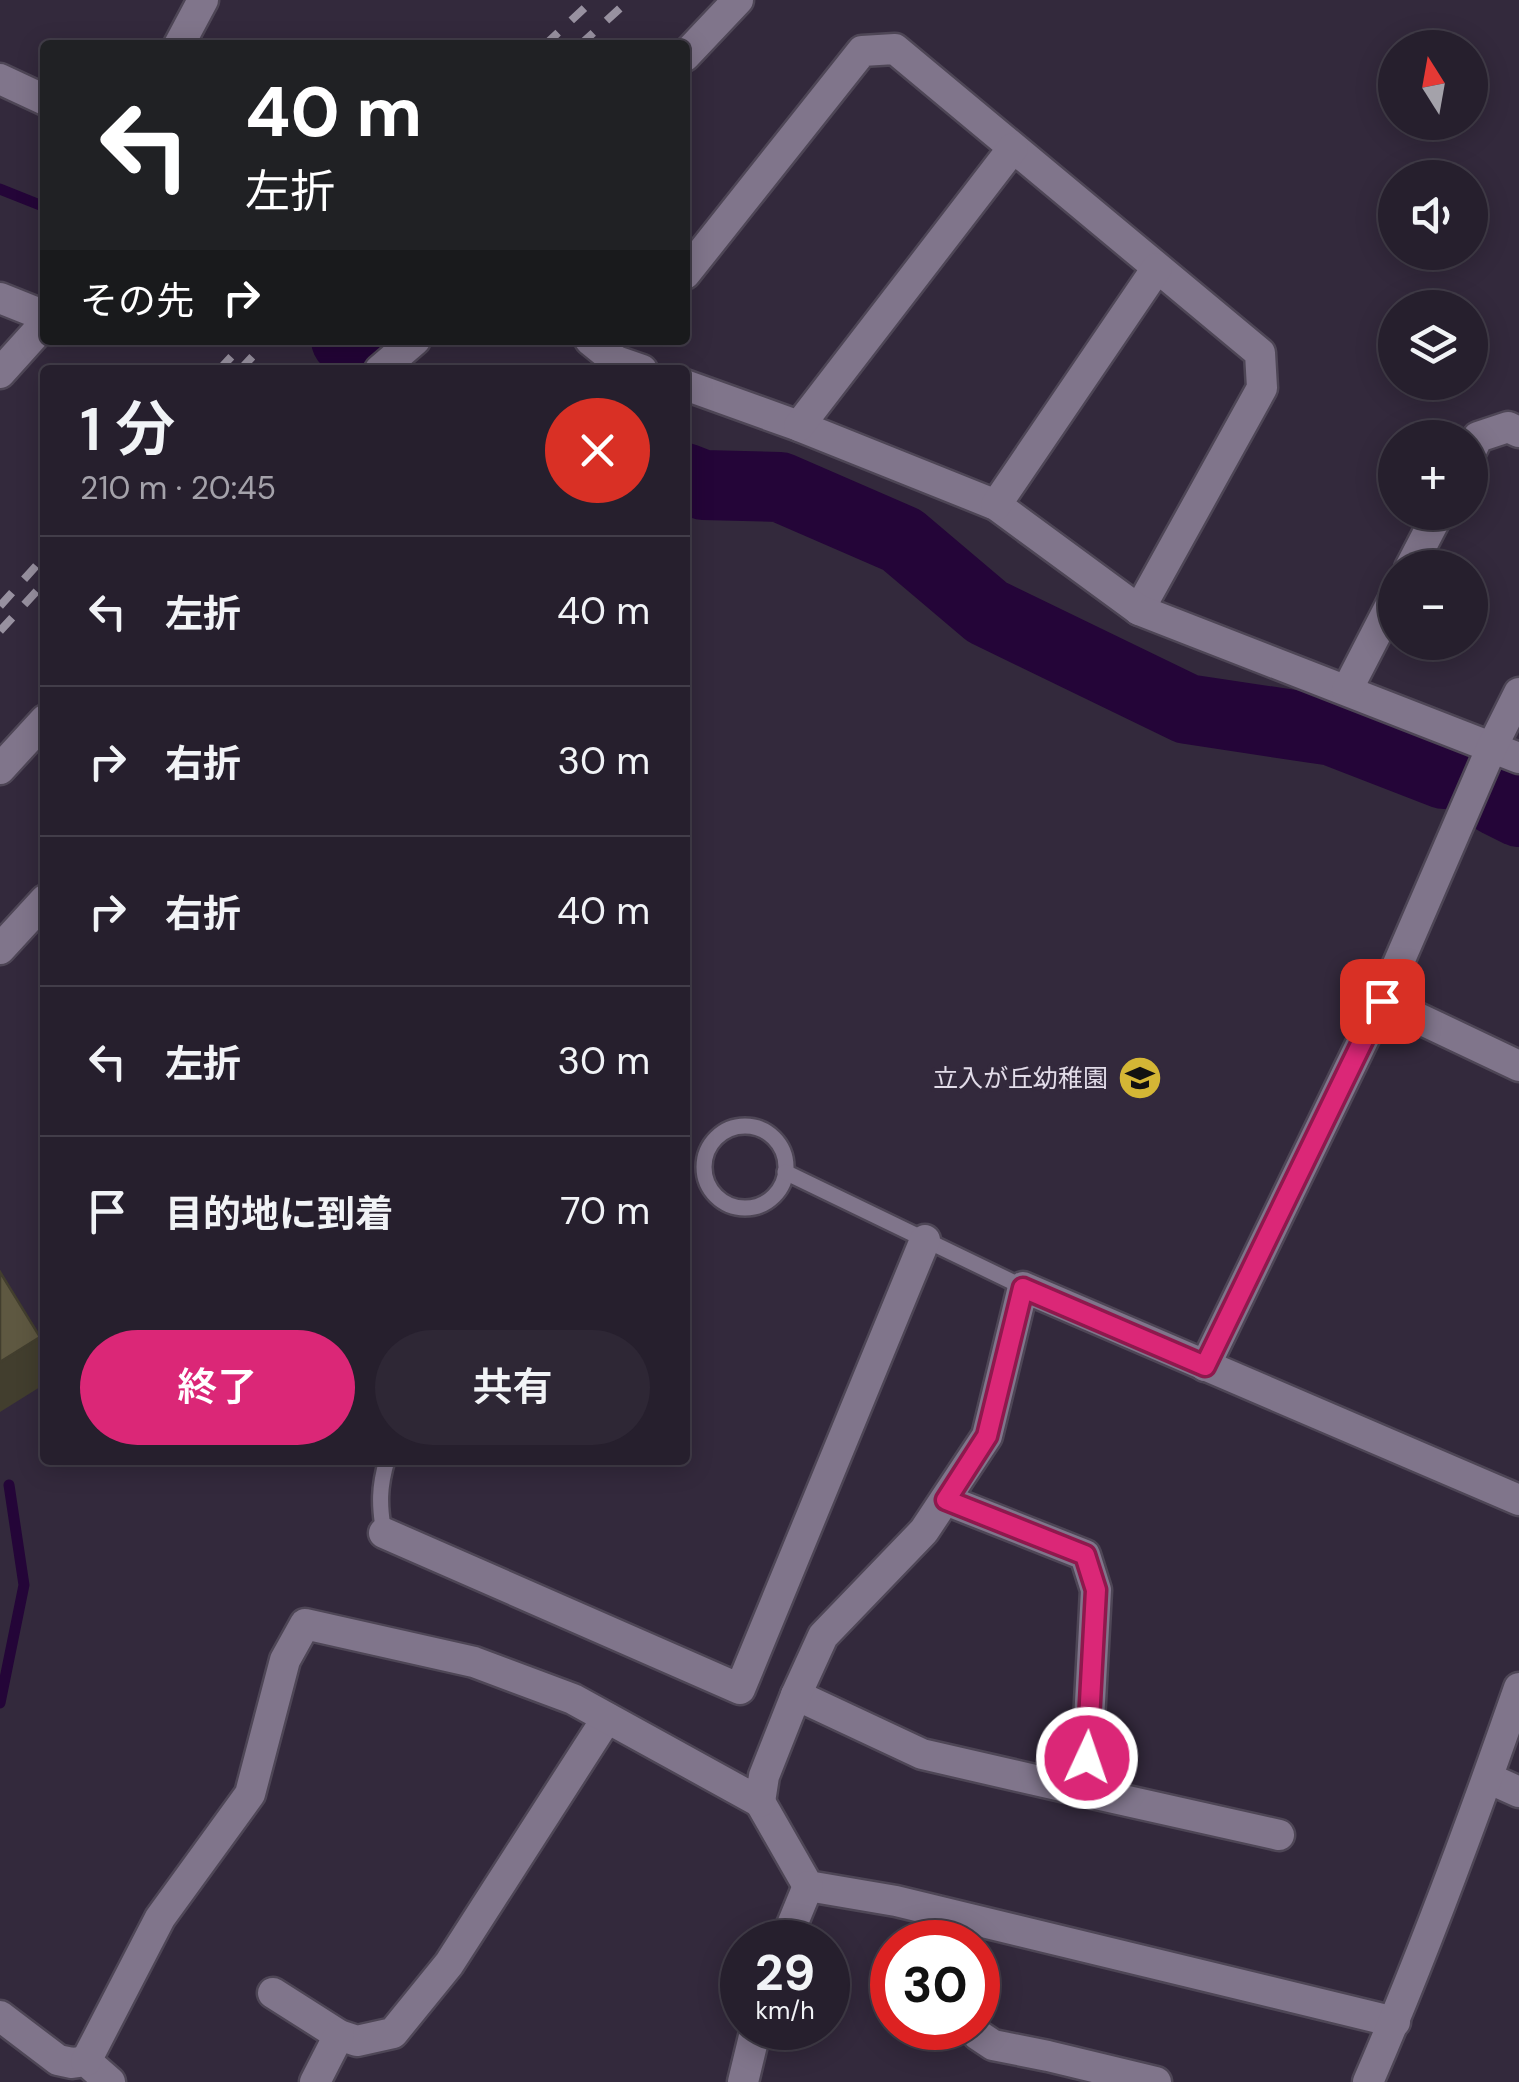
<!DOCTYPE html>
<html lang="ja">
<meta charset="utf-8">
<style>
body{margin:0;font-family:"DM Sans","Noto Sans JP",sans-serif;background:#2e2735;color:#f1f3f6;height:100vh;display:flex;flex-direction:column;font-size:38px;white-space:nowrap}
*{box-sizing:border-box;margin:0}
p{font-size:32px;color:#a4a2aa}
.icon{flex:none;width:55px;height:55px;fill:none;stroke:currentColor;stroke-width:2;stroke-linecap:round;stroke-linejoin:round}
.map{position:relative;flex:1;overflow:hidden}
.sheet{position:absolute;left:40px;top:365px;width:650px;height:1100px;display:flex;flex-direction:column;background:#261f2d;border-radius:10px;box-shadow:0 5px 25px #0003,0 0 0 2px #423d49}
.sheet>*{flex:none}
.hud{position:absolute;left:40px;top:40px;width:650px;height:305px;border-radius:10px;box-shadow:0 5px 25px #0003,0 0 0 2px #423d49;background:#202124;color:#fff;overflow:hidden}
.needle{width:65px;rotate:349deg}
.tools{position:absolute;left:1378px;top:30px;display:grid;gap:20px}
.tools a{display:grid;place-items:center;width:110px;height:110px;border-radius:50%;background:#261f2d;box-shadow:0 5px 25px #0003,0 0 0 2px #423d49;font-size:50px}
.speed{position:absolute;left:720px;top:1920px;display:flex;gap:20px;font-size:50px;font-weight:700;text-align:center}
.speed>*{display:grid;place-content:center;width:130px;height:130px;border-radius:50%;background:#261f2d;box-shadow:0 5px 25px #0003,0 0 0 2px #423d49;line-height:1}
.speed small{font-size:25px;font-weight:400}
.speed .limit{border:15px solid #d22;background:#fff;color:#111}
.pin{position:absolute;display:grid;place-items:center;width:85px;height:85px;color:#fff;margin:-42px;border-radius:20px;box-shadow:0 5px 15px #0006}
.me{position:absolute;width:110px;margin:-55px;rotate:3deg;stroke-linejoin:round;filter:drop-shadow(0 0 8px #0008)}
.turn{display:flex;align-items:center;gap:35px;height:210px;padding:0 40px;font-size:45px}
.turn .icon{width:130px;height:130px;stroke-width:2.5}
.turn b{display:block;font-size:70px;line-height:85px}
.then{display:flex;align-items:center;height:95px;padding:0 40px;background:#0003;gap:20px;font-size:38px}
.round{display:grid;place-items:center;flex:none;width:105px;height:105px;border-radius:52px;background:#2e2735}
.summary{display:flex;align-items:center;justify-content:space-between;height:170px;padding:0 40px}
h1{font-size:60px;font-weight:600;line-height:75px}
.button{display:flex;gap:20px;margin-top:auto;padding:20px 40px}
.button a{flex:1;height:115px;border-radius:60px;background:#db2777;color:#fff;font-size:40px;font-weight:600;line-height:115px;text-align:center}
.button a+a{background:#2e2735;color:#f1f3f6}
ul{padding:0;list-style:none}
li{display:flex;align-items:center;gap:30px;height:150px;padding:0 40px;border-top:2px solid #423d49}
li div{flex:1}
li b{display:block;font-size:38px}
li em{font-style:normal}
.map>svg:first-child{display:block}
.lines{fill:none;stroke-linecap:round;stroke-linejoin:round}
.stream{stroke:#240538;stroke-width:11}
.river{stroke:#240538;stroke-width:70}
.service-casing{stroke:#4e4656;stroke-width:20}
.minor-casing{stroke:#4e4656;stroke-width:35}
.service{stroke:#80758b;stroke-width:15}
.minor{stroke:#80758b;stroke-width:30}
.rail{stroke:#9891a0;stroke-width:8;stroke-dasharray:18 18;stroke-linecap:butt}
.shaded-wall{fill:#423e2e}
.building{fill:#5e5841;stroke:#423e2e;stroke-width:2.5}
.route-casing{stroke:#8e194d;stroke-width:25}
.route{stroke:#db2777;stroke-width:18}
.labels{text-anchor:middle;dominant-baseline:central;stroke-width:8;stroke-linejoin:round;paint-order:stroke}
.poi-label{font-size:25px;fill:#e2dce9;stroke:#33293c;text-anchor:end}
</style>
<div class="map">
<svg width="1519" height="2082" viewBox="0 0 1519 2082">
<rect width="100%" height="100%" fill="#33293c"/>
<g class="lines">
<g class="stream">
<path d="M0,189l45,18"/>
<path d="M0,1703l24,-118 -15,-100"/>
</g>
<g class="river">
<path d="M346,340l17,10"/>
<path d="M685,478l18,7 77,2 122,53 85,72 200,97 146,22 111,43"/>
<path d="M1497,801l22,11"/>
</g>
<g class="service-casing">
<g id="service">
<circle cx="745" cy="1167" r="41"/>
<path d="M785,1172l238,115"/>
<path d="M384,1533c-5,-28 -5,-46 3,-73"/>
</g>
</g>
<g class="minor-casing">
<g id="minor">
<path d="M179,45l24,-45"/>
<path d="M685,56l53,-56"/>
<path d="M0,79l45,21"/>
<path d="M685,274l177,-223 33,-2 365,304 2,35 -123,222"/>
<path d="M0,298l45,18"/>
<path d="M590,340l26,21 26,9"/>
<path d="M380,370l35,-30"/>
<path d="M0,373l45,-50"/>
<path d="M685,385l114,41 197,79 143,105 380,148"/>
<path d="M799,426l214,-278"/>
<path d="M1470,453l8,-16 30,-10 11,5"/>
<path d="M996,505l161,-237"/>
<path d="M1410,568l29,-56"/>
<path d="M1347,690l48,-93"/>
<path d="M0,769l45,-49"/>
<path d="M0,949l45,-49"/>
<path d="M1382,1001l137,65"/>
<path d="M1205,1366l177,-365 110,-254 27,-54"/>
<path d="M384,1533l356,156 185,-449"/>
<path d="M796,1695l126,59 161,37 4,-33 9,-168 -11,-35 -139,-55"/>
<path d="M1488,1778l31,14"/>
<path d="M1083,1791l196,44"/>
<path d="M760,1802l48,84 88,15 499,121"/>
<path d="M785,1942l23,-56"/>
<path d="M273,1993l66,42 18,6 36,-8 56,-69 158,-246"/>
<path d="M0,2016l58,44 14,3 14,-2 24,21"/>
<path d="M978,2035l15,10 55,11 108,26"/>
<path d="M86,2061l74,-143 90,-124 35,-134 20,-36 169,38 99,37 187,103 4,-26 32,-81 27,-59 101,-105 63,-95 36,-149 496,213"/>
<path d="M315,2082l24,-47"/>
<path d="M743,2082l13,-54"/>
<path d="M1368,2082c56,-129 105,-262 151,-394"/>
</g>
</g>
<use href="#service" class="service"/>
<use href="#minor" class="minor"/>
<g class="rail">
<path d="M545,45l48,-45"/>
<path d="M580,45l49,-45"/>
<path d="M219,370l28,-30"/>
<path d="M240,370l28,-30"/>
<path d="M0,606l45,-50"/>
<path d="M0,631l45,-49"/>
</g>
</g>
<path class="shaded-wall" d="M40,1337v50l-40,25v-50z"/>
<path class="building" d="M0,1272l40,65 -40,25z"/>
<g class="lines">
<g class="route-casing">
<path id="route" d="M1087,1758l9,-168 -11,-35 -139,-55 41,-64 36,-148 182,78 177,-365"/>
</g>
<use href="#route" class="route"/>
</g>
<defs>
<g id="school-disc" transform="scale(2.25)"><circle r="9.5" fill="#d4b635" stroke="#33293c"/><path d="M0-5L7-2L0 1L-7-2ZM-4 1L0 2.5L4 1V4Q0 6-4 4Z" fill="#111"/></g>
</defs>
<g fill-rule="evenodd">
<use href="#school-disc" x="1140" y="1078"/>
</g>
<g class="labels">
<g class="poi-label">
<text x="1108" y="1078">立入が丘幼稚園</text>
</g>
</g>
</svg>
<div class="tools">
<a><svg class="needle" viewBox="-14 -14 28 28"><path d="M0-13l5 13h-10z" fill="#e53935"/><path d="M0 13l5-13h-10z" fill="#a4a2aa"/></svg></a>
<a><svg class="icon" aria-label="sound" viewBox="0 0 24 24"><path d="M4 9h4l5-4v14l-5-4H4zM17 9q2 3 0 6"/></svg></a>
<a><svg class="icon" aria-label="layers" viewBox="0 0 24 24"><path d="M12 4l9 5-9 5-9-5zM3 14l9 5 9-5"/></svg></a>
<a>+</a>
<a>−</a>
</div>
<div class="speed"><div>29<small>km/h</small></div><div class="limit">30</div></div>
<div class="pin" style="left:1382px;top:1001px;background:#d93025"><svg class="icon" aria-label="arrive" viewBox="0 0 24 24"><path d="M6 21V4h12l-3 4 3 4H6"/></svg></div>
<svg class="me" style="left:1087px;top:1758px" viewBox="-20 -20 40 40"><circle r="17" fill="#db2777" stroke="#fff" stroke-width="3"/><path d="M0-11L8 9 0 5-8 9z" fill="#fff"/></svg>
<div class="hud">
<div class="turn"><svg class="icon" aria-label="left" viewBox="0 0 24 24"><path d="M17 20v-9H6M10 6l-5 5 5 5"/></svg><div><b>40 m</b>左折</div></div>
<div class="then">その先<svg class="icon" aria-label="right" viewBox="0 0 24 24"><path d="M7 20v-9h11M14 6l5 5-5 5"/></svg></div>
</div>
<section class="sheet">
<div class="summary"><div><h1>1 分</h1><p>210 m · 20:45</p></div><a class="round" style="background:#d93025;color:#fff"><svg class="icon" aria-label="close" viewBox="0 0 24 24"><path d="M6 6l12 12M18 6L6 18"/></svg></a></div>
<ul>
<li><svg class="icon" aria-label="left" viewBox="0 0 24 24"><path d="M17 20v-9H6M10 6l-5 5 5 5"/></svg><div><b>左折</b></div><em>40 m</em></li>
<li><svg class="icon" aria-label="right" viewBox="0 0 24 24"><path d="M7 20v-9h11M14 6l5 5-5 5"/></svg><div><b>右折</b></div><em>30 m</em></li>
<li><svg class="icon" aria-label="right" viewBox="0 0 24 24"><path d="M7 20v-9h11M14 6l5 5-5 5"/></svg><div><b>右折</b></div><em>40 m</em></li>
<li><svg class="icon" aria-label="left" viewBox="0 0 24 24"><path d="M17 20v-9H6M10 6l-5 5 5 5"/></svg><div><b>左折</b></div><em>30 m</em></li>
<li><svg class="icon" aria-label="arrive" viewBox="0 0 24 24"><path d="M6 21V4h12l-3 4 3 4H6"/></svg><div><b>目的地に到着</b></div><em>70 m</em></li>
</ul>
<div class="button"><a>終了</a><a>共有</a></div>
</section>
</div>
